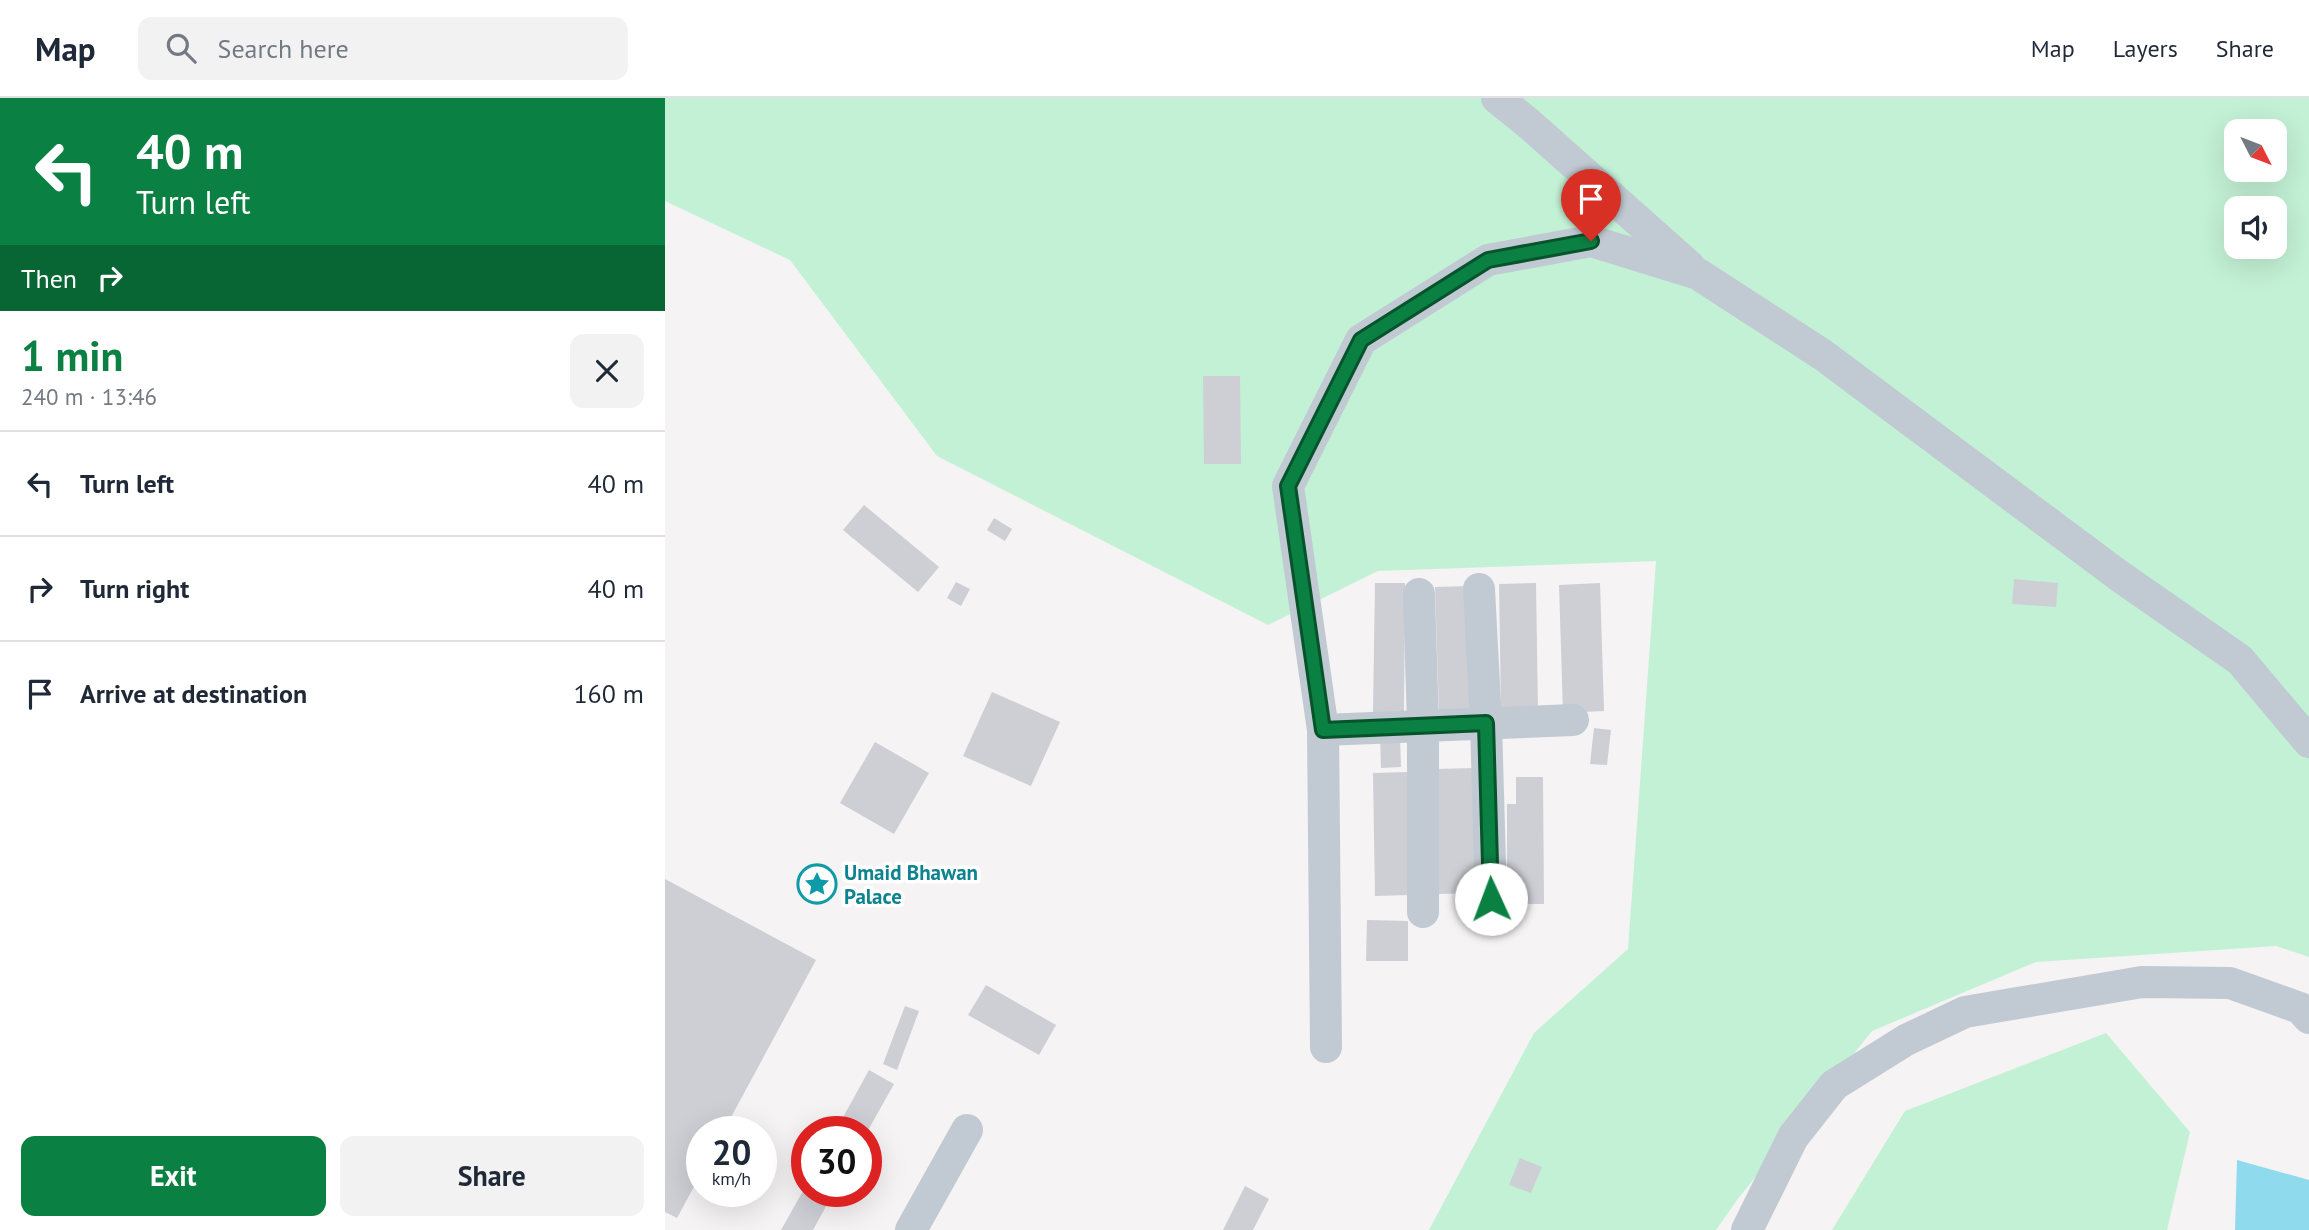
<!DOCTYPE html>
<meta charset="utf-8">
<style>
body{margin:0;font-family:"PT Sans",sans-serif;background:#f2f2f3;color:#1f2937;height:100vh;display:flex;flex-direction:column;font-size:26px;white-space:nowrap}
*{box-sizing:border-box;margin:0}
p{font-size:23px;color:#747a83}
.icon{flex:none;width:38px;height:38px;fill:none;stroke:currentColor;stroke-width:2;stroke-linecap:round;stroke-linejoin:round}
.map{position:relative;flex:1;overflow:hidden}
.details{display:flex;flex-direction:column;background:#fff;width:665px}
.details>*{flex:none}
.hud{background:#0b8043;color:#fff;overflow:hidden}
.needle{width:46px;rotate:132deg}
.fabs{position:absolute;left:1559px;top:21px;display:grid;gap:14px}
.fabs a{display:grid;place-items:center;width:63px;height:63px;border-radius:14px;background:#fff;box-shadow:0 7px 28px #0002;font-size:35px}
.speed{position:absolute;left:21px;top:1018px;display:flex;gap:14px;font-size:35px;font-weight:700;text-align:center}
.speed>*{display:grid;place-content:center;width:91px;height:91px;border-radius:50%;background:#fff;box-shadow:0 7px 28px #0002;line-height:1}
.speed small{font-size:18px;font-weight:400}
.speed .limit{border:10px solid #d22;background:#fff;color:#111}
.pin{position:absolute;display:grid;place-items:center;width:60px;height:60px;color:#fff;margin:-72px -30px;border-radius:50% 50% 50% 0;rotate:-45deg;box-shadow:0 0 7px #0007}
.pin .icon{rotate:45deg}
.me{position:absolute;width:77px;margin:-38px;rotate:358deg;stroke-linejoin:round;filter:drop-shadow(0 0 5px #0008)}
.turn{display:flex;align-items:center;gap:24px;height:147px;padding:0 21px;font-size:32px}
.turn .icon{width:91px;height:91px;stroke-width:2.5}
.turn b{display:block;font-size:49px;line-height:60px}
.then{display:flex;align-items:center;height:66px;padding:0 21px;background:#0003;gap:14px;font-size:26px}
.round{display:grid;place-items:center;flex:none;width:74px;height:74px;border-radius:14px;background:#f2f2f3}
.summary{display:flex;align-items:center;justify-content:space-between;height:119px;padding:0 21px}
h1{font-size:42px;font-weight:800;line-height:52px;color:#0b8043}
.button{display:flex;gap:14px;margin-top:auto;padding:14px 21px}
.button a{flex:1;height:80px;border-radius:14px;background:#0b8043;color:#fff;font-size:28px;font-weight:800;line-height:80px;text-align:center}
.button a+a{background:#f2f2f3;color:#1f2937}
ul{padding:0;list-style:none}
li{display:flex;align-items:center;gap:21px;height:105px;padding:0 21px;border-top:2px solid #e0e1e3}
li div{flex:1}
li b{display:block;font-size:26px}
li em{font-style:normal}
header{display:flex;align-items:center;gap:42px;box-sizing:border-box;height:98px;padding:0 35px;background:#fff;border-bottom:2px solid #e0e1e3}
header strong{font-size:33px}
nav{display:flex;gap:38px;margin-inline-start:auto;font-size:24px}
.search{width:490px;height:63px;background:#f2f2f3;display:flex;align-items:center;gap:18px;box-sizing:border-box;padding:0 24px;border-radius:14px;color:#747a83;font-size:26px}
main{display:flex;flex:1;min-height:0}
.map>svg:first-child{display:block}
.green{fill:#c3f1d5;fill-rule:evenodd}
.water{fill:#90daee}
.building{fill:#cdcfd5}
.lines{fill:none;stroke-linecap:round;stroke-linejoin:round}
.minor{stroke:#c1cad2;stroke-width:32}
.route-casing{stroke:#07532c;stroke-width:18}
.route{stroke:#0b8043;stroke-width:12}
.labels{text-anchor:middle;dominant-baseline:central;stroke-width:7;stroke-linejoin:round;paint-order:stroke}
.culture-label{font-size:21px;font-weight:bold;fill:#0d838f;stroke:#fff;text-anchor:start}
</style>
<header>
<strong>Map</strong>
<div class="search"><svg class="icon" aria-label="search" viewBox="0 0 24 24"><circle cx="10" cy="10" r="6"/><path d="M15 15l6 6"/></svg>Search here</div>
<nav><a>Map</a><a>Layers</a><a>Share</a></nav>
</header>
<main>
<section class="details">
<div class="hud">
<div class="turn"><svg class="icon" aria-label="left" viewBox="0 0 24 24"><path d="M17 20v-9H6M10 6l-5 5 5 5"/></svg><div><b>40 m</b>Turn left</div></div>
<div class="then">Then<svg class="icon" aria-label="right" viewBox="0 0 24 24"><path d="M7 20v-9h11M14 6l5 5-5 5"/></svg></div>
</div>
<div class="summary"><div><h1>1 min</h1><p>240 m · 13:46</p></div><a class="round"><svg class="icon" aria-label="close" viewBox="0 0 24 24"><path d="M6 6l12 12M18 6L6 18"/></svg></a></div>
<ul>
<li><svg class="icon" aria-label="left" viewBox="0 0 24 24"><path d="M17 20v-9H6M10 6l-5 5 5 5"/></svg><div><b>Turn left</b></div><em>40 m</em></li>
<li><svg class="icon" aria-label="right" viewBox="0 0 24 24"><path d="M7 20v-9h11M14 6l5 5-5 5"/></svg><div><b>Turn right</b></div><em>40 m</em></li>
<li><svg class="icon" aria-label="arrive" viewBox="0 0 24 24"><path d="M6 21V4h12l-3 4 3 4H6"/></svg><div><b>Arrive at destination</b></div><em>160 m</em></li>
</ul>
<div class="button"><a>Exit</a><a>Share</a></div>
</section>
<div class="map">
<svg width="1644" height="1132" viewBox="0 0 1644 1132">
<rect width="100%" height="100%" fill="#f5f3f3"/>
<g class="green">
<path d="M0,0h1644v859l-33,-11 -240,16 -164,69 -135,169 -21,30h-287l105,-197 94,-84 28,-388 -278,10 -110,54 -331,-169 -147,-196 -125,-59zM1572,33h38v39h-38zM1572,110h38v39h-38z"/>
<path d="M1441,935l84,99 -23,98h-335l73,-119z"/>
</g>
<path class="water" d="M1572,1062l72,20v50h-74z"/>
<g class="building">
<path d="M538,278h37l1,88h-37z"/>
<path d="M199,407l75,62 -21,25 -75,-62z"/>
<path d="M329,420l18,11 -7,12 -18,-11z"/>
<path d="M1349,481l44,4 -2,24 -44,-3z"/>
<path d="M291,484l14,7 -9,17 -14,-8z"/>
<path d="M710,485h30l-1,130 -31,-1z"/>
<path d="M871,485l2,130 -37,1 -2,-130z"/>
<path d="M935,485l4,128 -41,2 -4,-128z"/>
<path d="M803,488l4,127 -33,1 -4,-127z"/>
<path d="M327,594l68,30 -29,64 -68,-30z"/>
<path d="M929,630l17,2 -4,35 -17,-1z"/>
<path d="M735,638l1,31 -20,1 -1,-31z"/>
<path d="M210,644l54,31 -35,61 -54,-31z"/>
<path d="M811,670l2,125 -40,1 -3,-125z"/>
<path d="M742,674l2,123 -34,1 -2,-123z"/>
<path d="M851,679h27l1,127h-37v-100h9z"/>
<path d="M0,781l151,81 -93,172h-21v40l-25,46 -12,-6z"/>
<path d="M702,822l41,1v40h-42z"/>
<path d="M321,887l70,40 -17,30 -71,-40z"/>
<path d="M240,908l14,5 -22,59 -14,-6z"/>
<path d="M204,972l25,14 -27,48h-32z"/>
<path d="M855,1060l22,9 -11,26 -22,-8z"/>
<path d="M142,1086v8h27l-21,38h-32z"/>
<path d="M580,1088l24,13 -16,31h-30z"/>
</g>
<g class="lines">
<g class="minor">
<path d="M832,0l31,25 161,143"/>
<path d="M814,491l7,134 5,176"/>
<path d="M754,496l4,131v187"/>
<path d="M658,632l250,-10"/>
<path d="M661,949l-3,-317 -35,-244 73,-146 127,-80 103,-19 107,33 125,81 295,220 122,85 69,82"/>
<path d="M246,1132l56,-100"/>
<path d="M1082,1132l46,-93 41,-52 72,-45 59,-28 177,-30 88,1 70,25 9,10"/>
</g>
</g>
<g class="lines">
<g class="route-casing">
<path id="route" d="M826,801l-5,-176 -163,7 -35,-244 73,-146 127,-80 103,-19"/>
</g>
<use href="#route" class="route"/>
</g>
<defs>
<g id="sight-ring" transform="scale(2.0125)"><circle r="9.5" fill="#fff" stroke="#0f9aa8" stroke-width="1.5"/><path d="M0-6L1.8-2.2L6-1.7L2.9 1.2L3.7 5.4L0 3.3L-3.7 5.4L-2.9 1.2L-6-1.7L-1.8-2.2Z" fill="#0f9aa8"/></g>
</defs>
<g fill-rule="evenodd">
<use href="#sight-ring" x="152" y="786"/>
</g>
<g class="labels">
<g class="culture-label">
<text x="179" y="774">Umaid Bhawan<tspan x="179" dy="24">Palace</tspan></text>
</g>
</g>
</svg>
<div class="fabs">
<a><svg class="needle" viewBox="-14 -14 28 28"><path d="M0-13l5 13h-10z" fill="#e53935"/><path d="M0 13l5-13h-10z" fill="#747a83"/></svg></a>
<a><svg class="icon" aria-label="sound" viewBox="0 0 24 24"><path d="M4 9h4l5-4v14l-5-4H4zM17 9q2 3 0 6"/></svg></a>
</div>
<div class="speed"><div>20<small>km/h</small></div><div class="limit">30</div></div>
<div class="pin" style="left:926px;top:143px;background:#d93025"><svg class="icon" aria-label="arrive" viewBox="0 0 24 24"><path d="M6 21V4h12l-3 4 3 4H6"/></svg></div>
<svg class="me" style="left:826px;top:801px" viewBox="-20 -20 40 40"><circle r="19" fill="#fff"/><path d="M0-13L10 11 0 6-10 11z" fill="#0b8043"/></svg>
</div>
</main>
